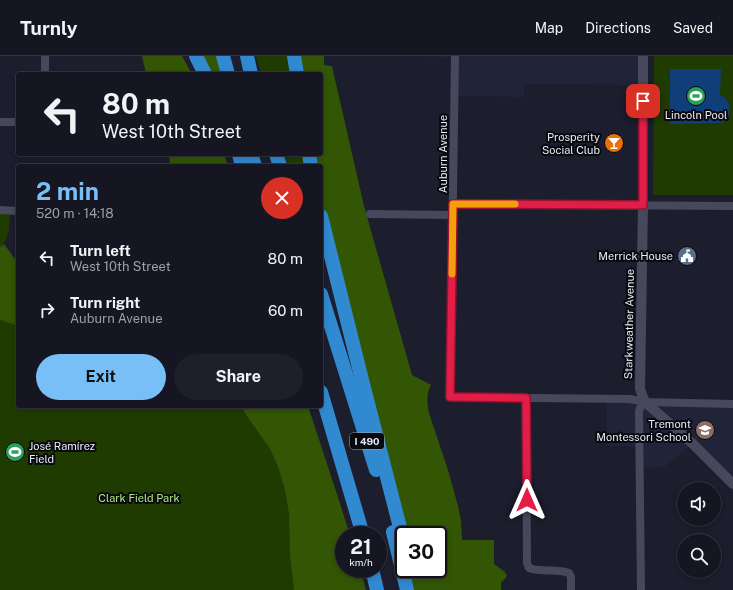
<!DOCTYPE html>
<meta charset="utf-8">
<style>
body{margin:0;font-family:"Public Sans",sans-serif;background:#1e1f2a;color:#f1f3f6;height:100vh;display:flex;flex-direction:column;font-size:15px;white-space:nowrap}
*{box-sizing:border-box;margin:0}
p{font-size:13px;color:#9d9fa5}
.icon{flex:none;width:22px;height:22px;fill:none;stroke:currentColor;stroke-width:2;stroke-linecap:round;stroke-linejoin:round}
.map{position:relative;flex:1;overflow:hidden}
.side{position:absolute;left:16px;top:108px;width:307px;height:244px;display:flex;flex-direction:column;background:#151622;border-radius:4px;box-shadow:0 2px 6px #0003,0 0 0 1px #343540}
.side>*{flex:none}
.top-card{position:absolute;left:16px;top:16px;width:307px;height:84px;border-radius:4px;box-shadow:0 2px 6px #0003,0 0 0 1px #343540;background:#151622;color:#f1f3f6;overflow:hidden}
.tools{position:absolute;left:677px;top:426px;display:grid;gap:8px}
.tools a{display:grid;place-items:center;width:44px;height:44px;border-radius:50%;background:#151622;box-shadow:0 2px 6px #0003,0 0 0 1px #343540;font-size:20px}
.speed{position:absolute;left:335px;top:470px;display:flex;gap:8px;font-size:20px;font-weight:700;text-align:center}
.speed>*{display:grid;place-content:center;width:52px;height:52px;border-radius:50%;background:#151622;box-shadow:0 2px 6px #0003,0 0 0 1px #343540;line-height:1}
.speed small{font-size:10px;font-weight:400}
.speed .limit{border:2px solid #111;border-radius:6px;background:#fff;color:#111}
.pin{position:absolute;display:grid;place-items:center;width:34px;height:34px;color:#fff;margin:-17px;border-radius:8px;box-shadow:0 2px 6px #0006}
.me{position:absolute;width:44px;margin:-22px;rotate:0deg;stroke-linejoin:round;filter:drop-shadow(0 0 3px #0008)}
.turn{display:flex;align-items:center;gap:14px;height:84px;padding:0 20px;font-size:18px}
.turn .icon{width:52px;height:52px;stroke-width:2.5}
.turn b{display:block;font-size:28px;line-height:34px}
.round{display:grid;place-items:center;flex:none;width:42px;height:42px;border-radius:21px;background:#1e1f2a}
.headline{display:flex;align-items:center;justify-content:space-between;height:68px;padding:0 20px}
h1{font-size:24px;font-weight:700;line-height:30px;color:#78bff7}
.action{display:flex;gap:8px;margin-top:auto;padding:8px 20px}
.action a{flex:1;height:46px;border-radius:24px;background:#78bff7;color:#111;font-size:16px;font-weight:700;line-height:46px;text-align:center}
.action a+a{background:#1e1f2a;color:#f1f3f6}
ul{padding:0;list-style:none}
li{display:flex;align-items:center;gap:12px;height:52px;padding:0 20px}
li div{flex:1}
li b{display:block;font-size:15px}
li em{font-style:normal}
header{display:flex;align-items:center;gap:24px;box-sizing:border-box;height:56px;padding:0 20px;background:#151622;border-bottom:1px solid #343540}
header strong{font-size:19px}
nav{display:flex;gap:22px;margin-inline-start:auto;font-size:14px}
.map>svg:first-child{display:block}
.built{fill:#212339}
.green{fill:#203b00}
.forest{fill:#325603}
.water{fill:#0f3e78}
.lines{fill:none;stroke-linecap:round;stroke-linejoin:round}
.minor{stroke:#47485b;stroke-width:8}
.tertiary{stroke:#47485b;stroke-width:10}
.motorway{stroke:#3189d0;stroke-width:14}
.route-casing{stroke:#92132f;stroke-width:10}
.route{stroke:#e11d48;stroke-width:7}
.slow{stroke:#f59e0b;stroke-width:7}
.labels{text-anchor:middle;dominant-baseline:central;stroke-width:4;stroke-linejoin:round;paint-order:stroke}
.shield{fill:#08080f;stroke:#a5a6b0;stroke-width:1}
.shield-label{font-size:10px;font-weight:bold;fill:#e8eaf5}
.poi-label{font-size:11px;fill:#e8eaf5;stroke:#08080f;text-anchor:end}
.street-label{font-size:11px;fill:#e8eaf5;stroke:#08080f}
.park-label{font-size:11px;fill:#b1e783;stroke:#08080f}
</style>
<header>
<strong>Turnly</strong>
<nav><a>Map</a><a>Directions</a><a>Saved</a></nav>
</header>
<div class="map">
<svg width="733" height="534" viewBox="0 0 733 534">
<rect width="100%" height="100%" fill="#1c1d2d"/>
<g class="built">
<path d="M387,0h256v29l-119,-1v13l-70,-1v-39z"/>
<path d="M607,343l126,5v80l-40,-40 -29,23 -24,1v-21l-33,-1z"/>
</g>
<g class="green">
<path d="M256,0h31l3,18h-29z"/>
<path d="M654,0h79v139h-80z"/>
<path d="M284,98h18l2,12h-16z"/>
<path d="M0,154l10,1c-1,12 1,27 -10,36z"/>
<path d="M0,264l18,6v80h223l5,9 24,34 8,18 7,23 4,25 1,42 4,33h-294z"/>
</g>
<g class="forest">
<path d="M142,0h40l10,18h-46z"/>
<path d="M203,0h15l4,18h-11z"/>
<path d="M294,0h30v9l8,1 32,140 48,169 19,10c-5,9 -4,18 -2,28l19,57 10,36 3,15 1,19h32v24l11,8 2,4 -4,5 -2,1v8h-90l-4,-21h31v-34h-34l-83,-319v-50h-10l-2,-12h12v-80h-24z"/>
<path d="M169,98h55l4,12h-58z"/>
<path d="M4,188l14,19v63l-18,-6v-73z"/>
<path d="M241,350h67l26,79 16,50h-6v34h16l6,21h-72l-4,-33 -1,-42 -4,-25 -7,-23 -8,-18 -24,-34z"/>
</g>
<path class="water" d="M670,13h51l-1,26c13,5 13,25 0,28l-50,1z"/>
<g class="lines">
<g class="minor">
<path d="M455,0l-5,341 180,2 15,3 88,2"/>
<path d="M45,18v-18"/>
<path d="M0,66h18"/>
<path d="M453,148l280,2"/>
<path d="M0,154l18,1"/>
<path d="M370,158l83,1"/>
<path d="M526,342l1,165 2,5c13,5 27,0 40,5l2,4v13"/>
<path d="M641,534l-2,-178 1,-4 5,-6"/>
</g>
<path class="tertiary" d="M643,0v149l-3,184 5,13 48,42 40,40"/>
<g class="motorway">
<path d="M196,0l9,18"/>
<path d="M223,0l5,18"/>
<path d="M247,0l4,18"/>
<path d="M294,0l3,18"/>
<path d="M239,98l3,12"/>
<path d="M251,98l4,12"/>
<path d="M276,98l4,12"/>
<path d="M309,98l2,12"/>
<path d="M321,160l42,168 41,159"/>
<path d="M321,238l55,176"/>
<path d="M321,336l42,143"/>
<path d="M393,476l14,58"/>
<path d="M372,513l5,21"/>
</g>
</g>
<g class="lines">
<g class="route-casing">
<path id="route" d="M527,444l-1,-102 -76,-1 3,-193 190,1v-104"/>
</g>
<use href="#route" class="route"/>
<path class="slow" d="M452,218l1,-70h62"/>
</g>
<defs>
<g id="stadium-disc" transform="scale(1)"><circle r="9.5" fill="#2e9e5b" stroke="#08080f"/><path d="M0-5a6.5 5 0 1 0 0 10a6.5 5 0 1 0 0-10ZM-3.5-1.8h7v3.6h-7Z" fill="#fff"/></g>
<g id="bar-disc" transform="scale(1)"><circle r="9.5" fill="#e8710a" stroke="#08080f"/><path d="M-6-5H6L.8 .8V4.5H3.5V6h-7V4.5H-.8V.8Z" fill="#fff"/></g>
<g id="civic-disc" transform="scale(1)"><circle r="9.5" fill="#5c6f8a" stroke="#08080f"/><path d="M-.6-6.5H3V-4.5H.6V-3L4-1V1h2V6H-6V1h2V-1L-.6-3ZM-1.2 2.5V6h2.4V2.5Z" fill="#fff"/></g>
<g id="school-disc" transform="scale(1)"><circle r="9.5" fill="#8d6e63" stroke="#08080f"/><path d="M0-5L7-2L0 1L-7-2ZM-4 1L0 2.5L4 1V4Q0 6-4 4Z" fill="#fff"/></g>
</defs>
<g fill-rule="evenodd">
<use href="#stadium-disc" x="696" y="40"/>
<use href="#bar-disc" x="614" y="87"/>
<use href="#civic-disc" x="687" y="200"/>
<use href="#school-disc" x="705" y="374"/>
<use href="#stadium-disc" x="15" y="396"/>
</g>
<g class="labels">
<rect class="shield" x="350" y="377" width="34" height="16" rx="3"/>
<g class="shield-label">
<text x="367" y="385">I 490</text>
</g>
<g class="poi-label">
<text x="696" y="59" text-anchor="middle">Lincoln Pool</text>
<text x="600" y="81">Prosperity<tspan x="600" dy="13">Social Club</tspan></text>
<text x="673" y="200">Merrick House</text>
<text x="691" y="368">Tremont<tspan x="691" dy="13">Montessori School</tspan></text>
<text x="29" y="390" text-anchor="start">José Ramírez<tspan x="29" dy="13">Field</tspan></text>
</g>
<g class="street-label">
<text transform="translate(443 98) rotate(-90)">Auburn Avenue</text>
<text transform="translate(629 268) rotate(-89)">Starkweather Avenue</text>
</g>
<g class="park-label">
<text x="139" y="442">Clark Field Park</text>
</g>
</g>
</svg>
<div class="tools">
<a><svg class="icon" aria-label="sound" viewBox="0 0 24 24"><path d="M4 9h4l5-4v14l-5-4H4zM17 9q2 3 0 6"/></svg></a>
<a><svg class="icon" aria-label="search" viewBox="0 0 24 24"><circle cx="10" cy="10" r="6"/><path d="M15 15l6 6"/></svg></a>
</div>
<div class="speed"><div>21<small>km/h</small></div><div class="limit">30</div></div>
<div class="pin" style="left:643px;top:45px;background:#d93025"><svg class="icon" aria-label="arrive" viewBox="0 0 24 24"><path d="M6 21V4h12l-3 4 3 4H6"/></svg></div>
<svg class="me" style="left:527px;top:444px" viewBox="-20 -20 40 40"><path d="M0-17L14 15 0 8-14 15z" fill="#e11d48" stroke="#fff" stroke-width="4"/></svg>
<div class="top-card">
<div class="turn"><svg class="icon" aria-label="left" viewBox="0 0 24 24"><path d="M17 20v-9H6M10 6l-5 5 5 5"/></svg><div><b>80 m</b>West 10th Street</div></div>
</div>
<section class="side">
<div class="headline"><div><h1>2 min</h1><p>520 m · 14:18</p></div><a class="round" style="background:#d93025;color:#fff"><svg class="icon" aria-label="close" viewBox="0 0 24 24"><path d="M6 6l12 12M18 6L6 18"/></svg></a></div>
<ul>
<li><svg class="icon" aria-label="left" viewBox="0 0 24 24"><path d="M17 20v-9H6M10 6l-5 5 5 5"/></svg><div><b>Turn left</b><p>West 10th Street</p></div><em>80 m</em></li>
<li><svg class="icon" aria-label="right" viewBox="0 0 24 24"><path d="M7 20v-9h11M14 6l5 5-5 5"/></svg><div><b>Turn right</b><p>Auburn Avenue</p></div><em>60 m</em></li>
</ul>
<div class="action"><a>Exit</a><a>Share</a></div>
</section>
</div>
